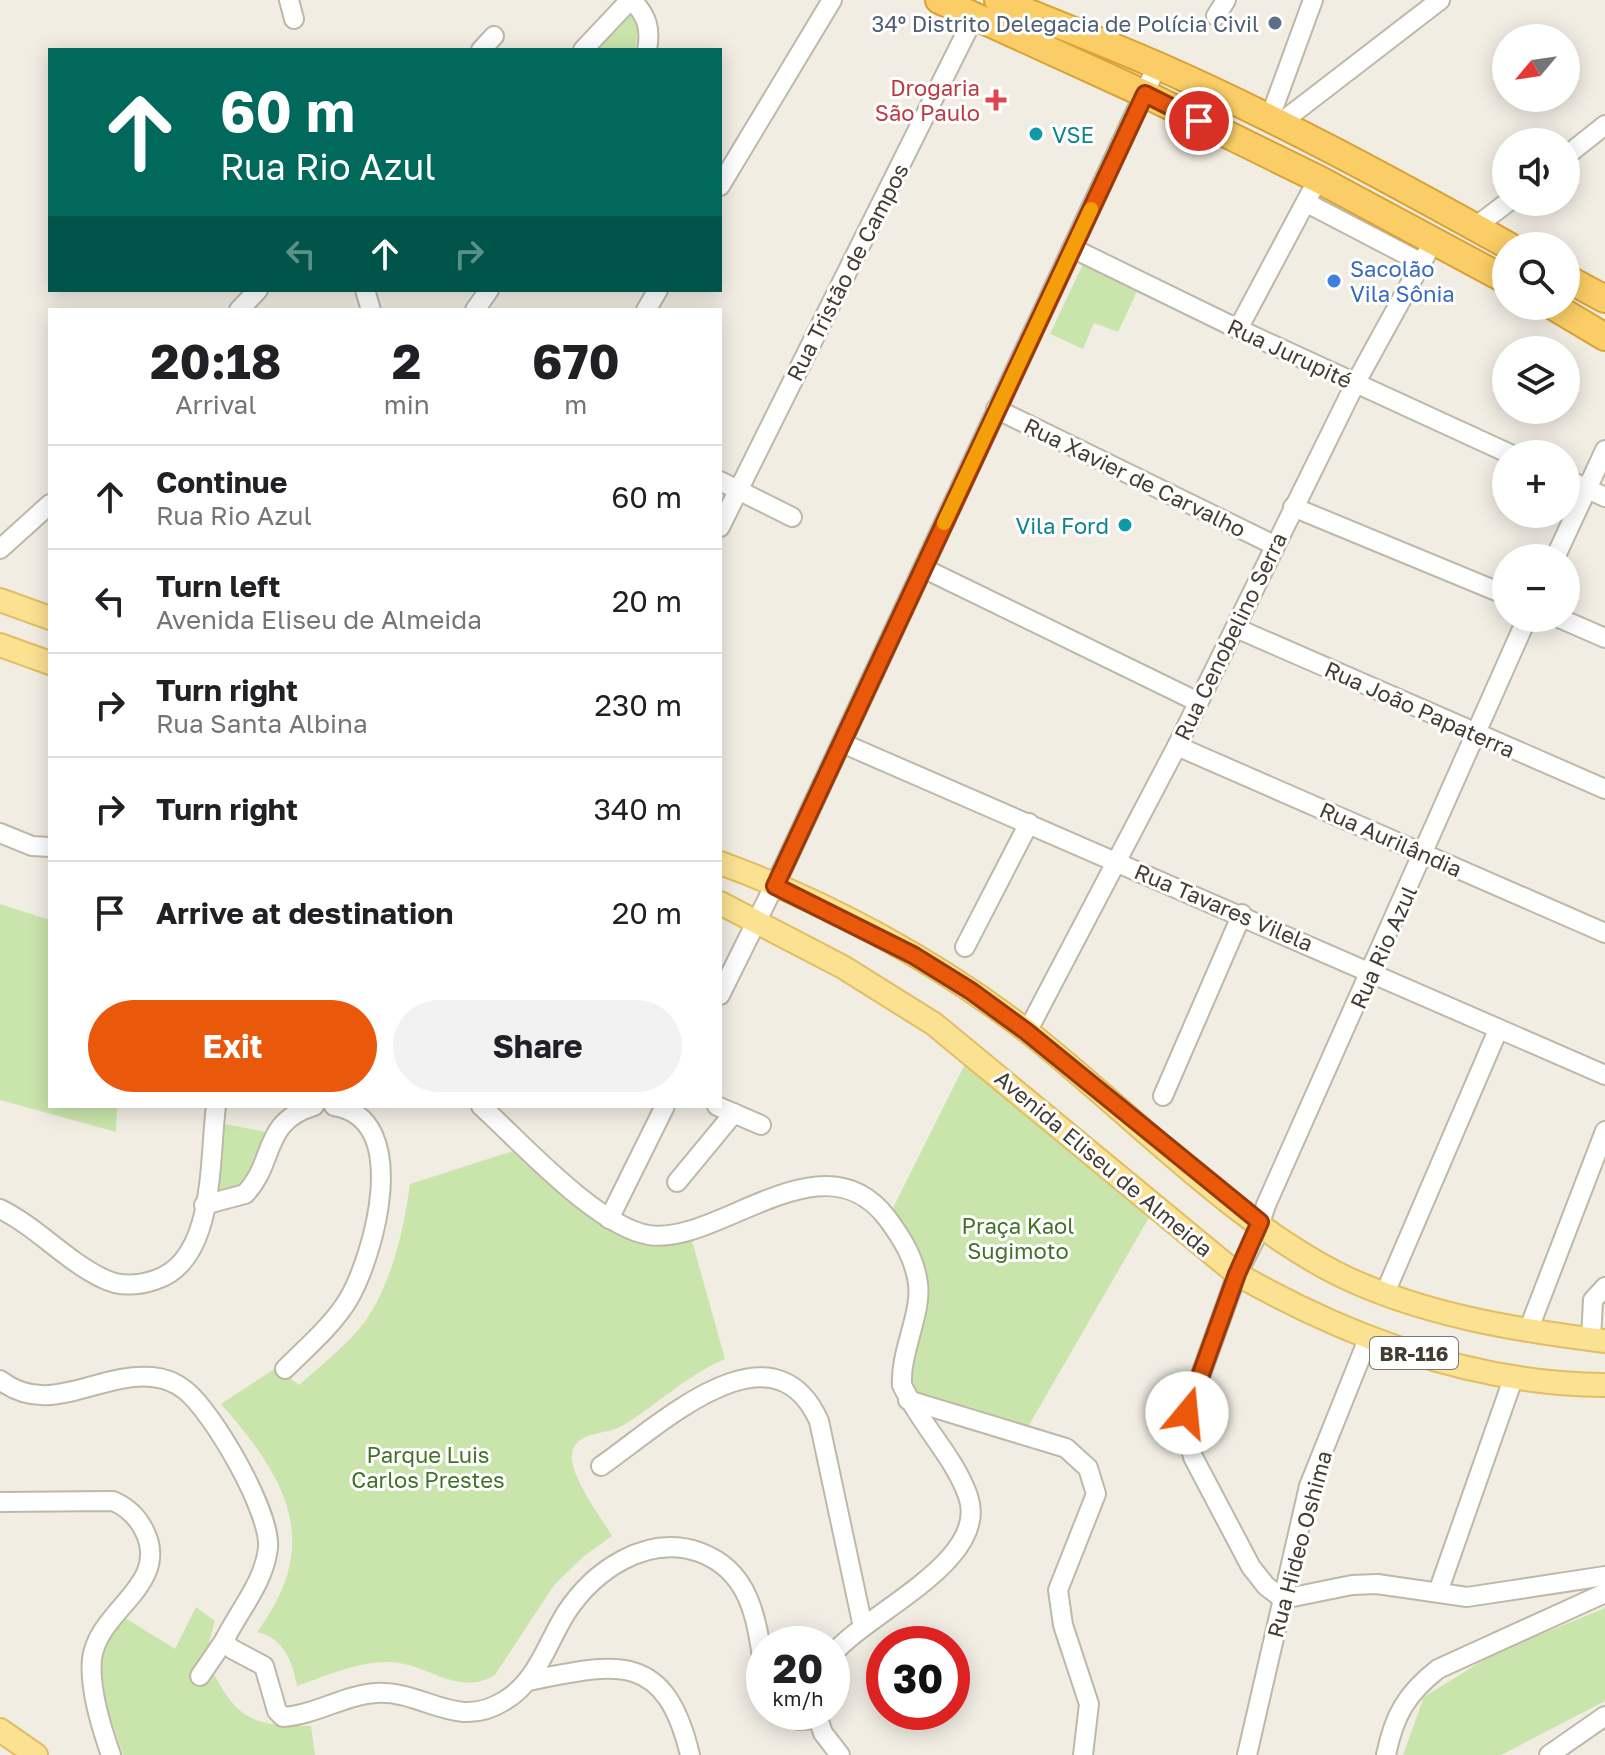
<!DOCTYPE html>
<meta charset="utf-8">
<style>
body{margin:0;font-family:"Golos Text",sans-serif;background:#f2f2f2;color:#202124;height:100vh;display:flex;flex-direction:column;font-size:30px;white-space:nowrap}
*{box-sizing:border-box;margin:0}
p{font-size:26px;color:#757577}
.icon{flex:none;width:44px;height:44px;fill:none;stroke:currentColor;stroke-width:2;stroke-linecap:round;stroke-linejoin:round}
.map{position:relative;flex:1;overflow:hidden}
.drawer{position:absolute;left:48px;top:308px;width:674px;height:800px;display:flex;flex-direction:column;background:#fff;border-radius:0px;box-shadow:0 4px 20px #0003}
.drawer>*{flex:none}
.top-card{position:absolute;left:48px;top:48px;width:674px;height:244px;border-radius:0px;box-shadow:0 4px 20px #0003;background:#00695c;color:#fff;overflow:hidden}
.needle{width:52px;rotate:241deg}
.tools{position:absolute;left:1492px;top:24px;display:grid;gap:16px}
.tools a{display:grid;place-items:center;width:88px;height:88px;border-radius:50%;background:#fff;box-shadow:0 4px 20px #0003;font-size:40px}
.speed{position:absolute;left:746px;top:1626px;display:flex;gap:16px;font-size:40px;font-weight:700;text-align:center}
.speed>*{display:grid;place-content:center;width:104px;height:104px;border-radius:50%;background:#fff;box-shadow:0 4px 20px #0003;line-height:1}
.speed small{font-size:20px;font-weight:400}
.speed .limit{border:12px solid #d22;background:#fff;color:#111}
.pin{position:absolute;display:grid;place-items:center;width:68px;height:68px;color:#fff;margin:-34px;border:4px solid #fff;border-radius:50%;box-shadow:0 2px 8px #0007}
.me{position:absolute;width:88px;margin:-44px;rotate:17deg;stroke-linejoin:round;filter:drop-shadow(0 0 6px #0008)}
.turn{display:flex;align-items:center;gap:28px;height:168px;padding:0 40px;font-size:36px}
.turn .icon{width:104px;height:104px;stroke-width:2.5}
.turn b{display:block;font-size:56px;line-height:68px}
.lanes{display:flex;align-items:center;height:76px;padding:0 40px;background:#0003;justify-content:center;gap:40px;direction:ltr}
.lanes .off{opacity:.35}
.eta{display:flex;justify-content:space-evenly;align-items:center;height:136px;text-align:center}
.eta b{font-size:48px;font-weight:700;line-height:56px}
.cta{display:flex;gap:16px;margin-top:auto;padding:16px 40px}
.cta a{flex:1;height:92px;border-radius:48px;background:#ea580c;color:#fff;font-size:32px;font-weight:700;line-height:92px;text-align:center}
.cta a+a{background:#f2f2f2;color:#202124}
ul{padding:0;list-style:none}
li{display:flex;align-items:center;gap:24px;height:104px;padding:0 40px;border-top:2px solid #e0e0e0}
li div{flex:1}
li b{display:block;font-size:30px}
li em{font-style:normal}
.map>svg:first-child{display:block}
.green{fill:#cae5ac}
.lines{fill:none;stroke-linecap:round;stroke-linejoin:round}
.minor-casing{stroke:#bfb8a9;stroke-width:22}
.major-casing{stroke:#e0be63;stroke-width:26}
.highway-casing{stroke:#d8a236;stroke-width:30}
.minor{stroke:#fff;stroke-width:18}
.major{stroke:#fbe192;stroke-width:22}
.highway{stroke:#facd66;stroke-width:26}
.route-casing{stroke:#983908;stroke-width:20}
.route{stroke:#ea580c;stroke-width:14}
.slow{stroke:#f59e0b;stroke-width:14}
.service-dot{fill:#5c6f8a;stroke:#fff;stroke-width:3}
.health-dot{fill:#e0444e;stroke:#fff;stroke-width:3}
.culture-dot{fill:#0f9aa8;stroke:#fff;stroke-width:3}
.shop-dot{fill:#3f7fe0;stroke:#fff;stroke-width:3}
.labels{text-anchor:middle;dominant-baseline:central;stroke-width:6;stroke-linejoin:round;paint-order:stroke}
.shield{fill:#fff;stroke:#7b7771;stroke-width:2}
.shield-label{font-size:20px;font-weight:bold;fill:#433d34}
.service-label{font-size:22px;fill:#4e5e75;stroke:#fff;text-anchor:end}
.health-label{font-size:22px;fill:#be3a42;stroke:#fff;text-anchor:end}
.culture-label{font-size:22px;fill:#0d838f;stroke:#fff;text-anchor:start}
.shop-label{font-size:22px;fill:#366cbe;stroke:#fff;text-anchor:start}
.street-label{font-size:22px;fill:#433d34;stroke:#fff}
.park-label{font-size:22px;fill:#427229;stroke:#fff}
</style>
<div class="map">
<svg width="1605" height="1755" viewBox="0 0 1605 1755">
<rect width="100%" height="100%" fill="#f1ede3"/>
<g class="green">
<path d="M631,14l8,7 -4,29h-37z"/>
<path d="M1084,262l54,27 -20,43 -24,-9 -11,26 -33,-15z"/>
<path d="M0,904l50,16v186h67l-1,26 -116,-32z"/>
<path d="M966,1062l185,152 -126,218 -113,-34 -4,-27 16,-92 -33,-67z"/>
<path d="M213,1122l59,11 -21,53 -46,14z"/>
<path d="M526,1147l120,88 43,-5 36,129c-38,16 -68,46 -103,67 -16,9 -47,5 -50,28 -3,21 29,63 40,82l-29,21 -29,28 -59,90c-37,23 -68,-13 -107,-13 -32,0 -62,14 -91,24 -5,-25 -13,-48 -40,-54 67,-90 29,-154 -36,-228l55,-36 23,17c22,-20 49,-40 67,-65 26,-38 38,-91 44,-136z"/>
<path d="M196,1607l19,14 -10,36c30,59 39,69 106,69l4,29h-192l-23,-68 -3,-29 25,-42 53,33z"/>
<path d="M1605,1608v93l-104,54h-98l21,-58 71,-44z"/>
</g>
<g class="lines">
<g class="minor-casing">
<g id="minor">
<path d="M289,0l5,19"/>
<path d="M632,0c15,16 19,28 15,50"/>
<path d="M1216,16l10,-16"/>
<path d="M481,50l13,-14"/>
<path d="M583,50l47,-50"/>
<path d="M1269,120l44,-120"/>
<path d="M1279,124l161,-124"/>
<path d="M1566,156l39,-31"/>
<path d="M720,186l112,-186"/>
<path d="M1307,203l115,60"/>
<path d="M1475,227l33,-25"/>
<path d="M1072,248l166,81 272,125"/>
<path d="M365,290l6,20"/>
<path d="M239,310l19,-20"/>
<path d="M475,310l14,-20"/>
<path d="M646,310l12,-20"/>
<path d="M1238,329l80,-150"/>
<path d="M996,409l278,136"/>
<path d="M1566,479l39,18"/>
<path d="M720,481l72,36"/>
<path d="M1293,507l213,88"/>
<path d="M720,527l254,-510"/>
<path d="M0,549l50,-45"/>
<path d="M1555,558l50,-108"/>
<path d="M923,568l275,134"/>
<path d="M1527,618l-261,587 -12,36 -17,33 -50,139v19l6,25 58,110 15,19 17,13 69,-14 25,-1 90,13 138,-21"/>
<path d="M1559,618l46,20"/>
<path d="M1236,628l369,161"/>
<path d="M842,743l763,332"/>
<path d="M1177,746l428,187"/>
<path d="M0,833l32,13 18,1"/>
<path d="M965,947l64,-124"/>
<path d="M720,995l64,-129 373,-800"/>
<path d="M1027,1032l150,-286 178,-362 78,-142"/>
<path d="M1163,1096l79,-182"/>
<path d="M481,1106c40,36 116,121 168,129 69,11 173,-102 238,-17 15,20 28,41 31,66 4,29 -18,68 -16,101 18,39 52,71 66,111 23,65 -101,116 -136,159"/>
<path d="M717,1106l44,19"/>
<path d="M677,1182l57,-69"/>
<path d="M204,1205l41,-11c31,-32 16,-72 69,-88"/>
<path d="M0,1209c37,18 65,51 102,69 17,9 35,8 53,2 61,-19 54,-121 61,-174"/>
<path d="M609,1219l56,-113"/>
<path d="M1385,1293l113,-263"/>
<path d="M1528,1331l77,-200"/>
<path d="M1591,1339l2,-39 12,-13"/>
<path d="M285,1369c22,-22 47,-43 63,-69 26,-44 65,-182 -14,-194"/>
<path d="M0,1380c49,38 98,-8 152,-3 12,1 23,5 33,13 28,22 86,122 83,158 -4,35 -29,62 -44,93l8,8 32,17 13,45 6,6c32,-2 61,-22 93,-24 48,-3 80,38 128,8 33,-19 43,-58 62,-88 28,-43 81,-79 133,-61 53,19 58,70 65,119"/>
<path d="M908,1400l158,48 22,20 8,26 -38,96 5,35 26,79 -6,51"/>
<path d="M601,1466c58,-40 171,-149 218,-45l44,206"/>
<path d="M0,1502l113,-1c14,6 24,15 31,29 28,55 -46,79 -52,129 -3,29 9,68 19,96"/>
<path d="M1438,1592l75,-213"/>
<path d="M200,1676l24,-35"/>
<path d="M528,1681c88,-18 137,-31 162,74"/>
<path d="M780,1712l18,8 19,-1"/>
<path d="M816,1712l7,21 17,22"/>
<path d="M1247,1755l62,-269 59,-147"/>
<path d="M1386,1755c8,-39 20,-61 52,-86l167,-76"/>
<path d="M1549,1755l56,-39"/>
</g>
</g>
<g class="major-casing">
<g id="major">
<path d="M0,600l50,18"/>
<path d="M0,645l50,18"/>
<path d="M720,863c108,39 216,98 307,168 98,77 200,186 309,242 82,41 179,57 269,68"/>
<path d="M720,903l123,64 91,57 303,250c112,64 237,110 368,111"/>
<path d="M0,1730l36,25"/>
</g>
</g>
<g class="highway-casing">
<g id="highway">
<path d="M939,0l206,94 173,85 188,101"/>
<path d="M998,0c52,22 106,42 158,65 121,53 238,117 353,181"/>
<path d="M1566,278l39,21"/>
<path d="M1553,306l52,31"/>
</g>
</g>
<use href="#minor" class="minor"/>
<use href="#major" class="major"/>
<use href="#highway" class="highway"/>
</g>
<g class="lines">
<g class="route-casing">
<path id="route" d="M1187,1413l50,-139 23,-52 -233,-190 -56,-41 -58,-36 -138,-69 370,-792 54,27"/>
</g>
<use href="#route" class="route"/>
<path class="slow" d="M944,523l147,-314"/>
</g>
<circle class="service-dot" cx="1275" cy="23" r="8"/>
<path class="health-dot" d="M992 88h8v8h8v8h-8v8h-8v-8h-8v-8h8z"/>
<g class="culture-dot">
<circle cx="1036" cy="134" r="8"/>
<circle cx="1125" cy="525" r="8"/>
</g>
<circle class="shop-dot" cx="1334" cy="281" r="8"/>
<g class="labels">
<rect class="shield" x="1370" y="1337" width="88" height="32" rx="6"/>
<g class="shield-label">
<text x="1414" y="1353">BR-116</text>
</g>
<g class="service-label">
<text x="1259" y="23">34º Distrito Delegacia de Polícia Civil</text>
</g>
<g class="health-label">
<text x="980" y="87">Drogaria<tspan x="980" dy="25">São Paulo</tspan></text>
</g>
<g class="culture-label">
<text x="1052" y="134">VSE</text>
<text x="1109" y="525" text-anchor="end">Vila Ford</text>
</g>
<g class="shop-label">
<text x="1350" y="268">Sacolão<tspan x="1350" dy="25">Vila Sônia</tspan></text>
</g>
<g class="street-label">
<text transform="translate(847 272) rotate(-63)">Rua Tristão de Campos</text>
<text transform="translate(1290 353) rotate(25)">Rua Jurupité</text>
<text transform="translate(1135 477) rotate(26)">Rua Xavier de Carvalho</text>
<text transform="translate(1230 636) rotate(-64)">Rua Cenobelino Serra</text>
<text transform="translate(1420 709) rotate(24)">Rua João Papaterra</text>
<text transform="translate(1391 839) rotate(24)">Rua Aurilândia</text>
<text transform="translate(1224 907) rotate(23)">Rua Tavares Vilela</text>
<text transform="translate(1383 947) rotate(-66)">Rua Rio Azul</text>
<text transform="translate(1104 1163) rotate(40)">Avenida Eliseu de Almeida</text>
<text transform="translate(1299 1544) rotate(-75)">Rua Hideo Oshima</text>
</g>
<g class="park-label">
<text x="1018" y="1225">Praça Kaol<tspan x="1018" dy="25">Sugimoto</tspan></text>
<text x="428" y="1454">Parque Luis<tspan x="428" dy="25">Carlos Prestes</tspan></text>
</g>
</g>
</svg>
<div class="tools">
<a><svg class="needle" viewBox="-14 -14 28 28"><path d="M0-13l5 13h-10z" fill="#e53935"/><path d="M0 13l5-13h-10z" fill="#757577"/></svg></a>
<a><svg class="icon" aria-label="sound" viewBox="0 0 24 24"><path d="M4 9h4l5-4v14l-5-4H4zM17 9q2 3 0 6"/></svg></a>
<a><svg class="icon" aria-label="search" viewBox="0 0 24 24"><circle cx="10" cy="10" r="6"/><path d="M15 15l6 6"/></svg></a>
<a><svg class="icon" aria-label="layers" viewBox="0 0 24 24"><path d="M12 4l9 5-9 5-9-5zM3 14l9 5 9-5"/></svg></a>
<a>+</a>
<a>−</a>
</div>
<div class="speed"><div>20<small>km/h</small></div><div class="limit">30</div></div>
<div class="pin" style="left:1199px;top:121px;background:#d93025"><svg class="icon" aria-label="arrive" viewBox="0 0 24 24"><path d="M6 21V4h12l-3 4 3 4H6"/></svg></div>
<svg class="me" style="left:1187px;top:1413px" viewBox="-20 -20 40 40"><circle r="19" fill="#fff"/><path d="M0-13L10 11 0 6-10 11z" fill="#ea580c"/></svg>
<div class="top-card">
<div class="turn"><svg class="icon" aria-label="ahead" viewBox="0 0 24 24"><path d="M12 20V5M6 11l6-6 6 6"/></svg><div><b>60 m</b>Rua Rio Azul</div></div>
<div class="lanes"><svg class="icon off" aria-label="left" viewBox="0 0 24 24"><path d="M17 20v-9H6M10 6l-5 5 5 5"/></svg><svg class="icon" aria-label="ahead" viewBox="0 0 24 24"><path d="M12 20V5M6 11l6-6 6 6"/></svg><svg class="icon off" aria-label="right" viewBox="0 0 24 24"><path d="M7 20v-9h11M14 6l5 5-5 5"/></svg></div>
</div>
<section class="drawer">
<div class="eta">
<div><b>20:18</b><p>Arrival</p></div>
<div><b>2</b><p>min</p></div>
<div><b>670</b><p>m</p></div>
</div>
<ul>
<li><svg class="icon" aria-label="ahead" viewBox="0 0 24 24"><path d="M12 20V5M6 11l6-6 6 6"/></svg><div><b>Continue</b><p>Rua Rio Azul</p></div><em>60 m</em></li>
<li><svg class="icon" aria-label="left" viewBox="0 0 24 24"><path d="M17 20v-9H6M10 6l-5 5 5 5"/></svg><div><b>Turn left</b><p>Avenida Eliseu de Almeida</p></div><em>20 m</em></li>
<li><svg class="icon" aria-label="right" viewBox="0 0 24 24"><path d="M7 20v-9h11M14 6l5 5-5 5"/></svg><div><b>Turn right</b><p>Rua Santa Albina</p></div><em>230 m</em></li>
<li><svg class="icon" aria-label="right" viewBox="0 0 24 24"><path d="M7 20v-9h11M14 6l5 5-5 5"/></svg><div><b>Turn right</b></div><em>340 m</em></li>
<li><svg class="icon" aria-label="arrive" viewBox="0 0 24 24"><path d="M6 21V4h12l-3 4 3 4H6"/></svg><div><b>Arrive at destination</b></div><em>20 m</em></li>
</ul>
<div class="cta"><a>Exit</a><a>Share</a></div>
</section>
</div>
